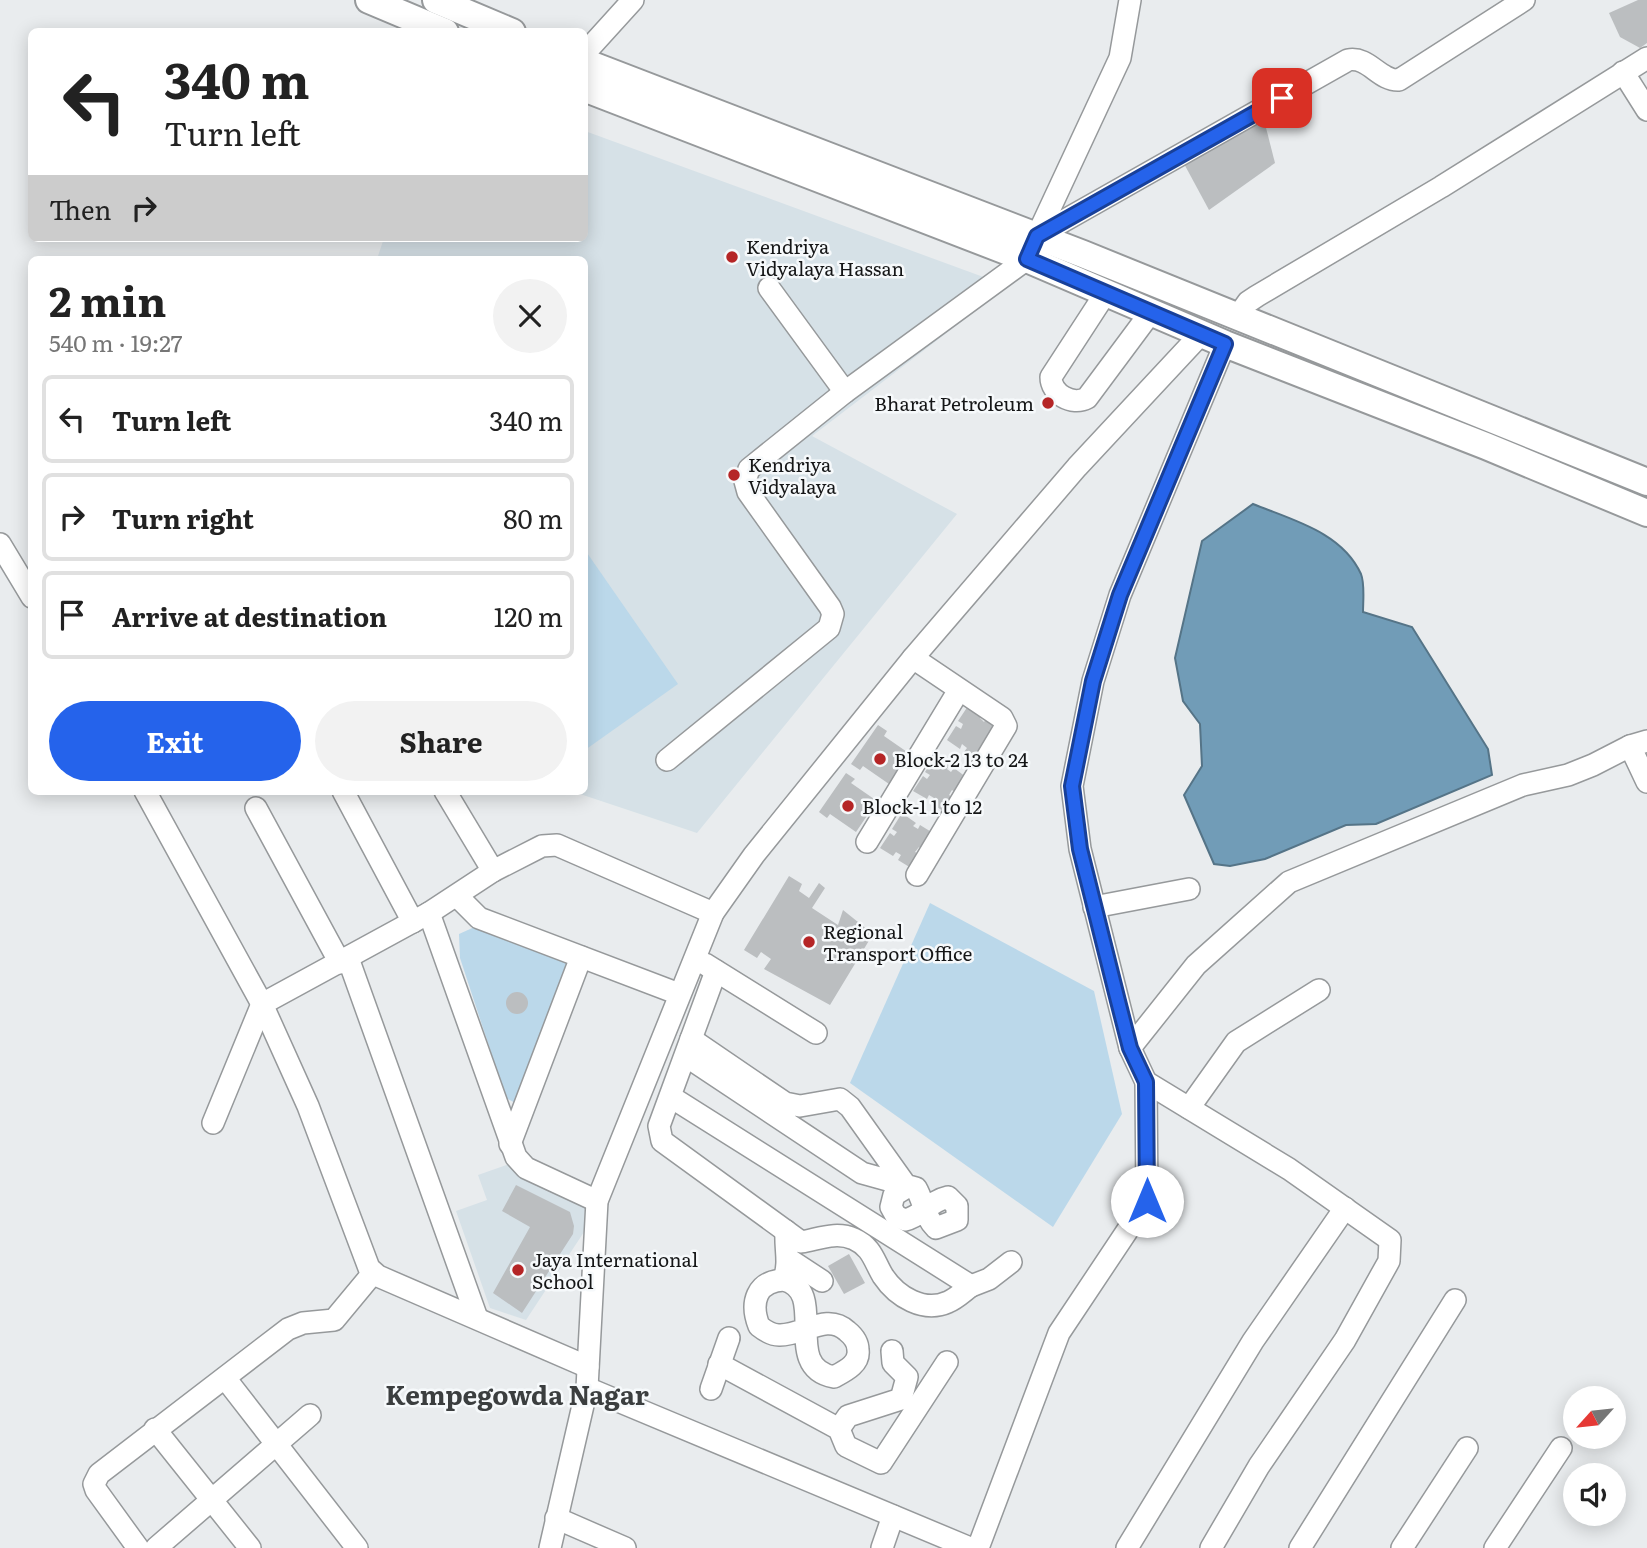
<!DOCTYPE html>
<meta charset="utf-8">
<style>
body{margin:0;font-family:Literata,serif;background:#f2f2f2;color:#222;height:100vh;display:flex;flex-direction:column;font-size:26px;white-space:nowrap}
*{box-sizing:border-box;margin:0}
p{font-size:23px;color:#767676}
.icon{flex:none;width:38px;height:38px;fill:none;stroke:currentColor;stroke-width:2;stroke-linecap:round;stroke-linejoin:round}
.map{position:relative;flex:1;overflow:hidden}
.details{position:absolute;left:28px;top:256px;width:560px;height:539px;display:flex;flex-direction:column;background:#fff;border-radius:10px;box-shadow:0 4px 18px #0003}
.details>*{flex:none}
.top-card{position:absolute;left:28px;top:28px;width:560px;height:214px;border-radius:10px;box-shadow:0 4px 18px #0003;background:#fff;color:#222;overflow:hidden}
.needle{width:46px;rotate:243deg}
.controls{position:absolute;left:1563px;top:1386px;display:grid;gap:14px}
.controls a{display:grid;place-items:center;width:63px;height:63px;border-radius:50%;background:#fff;box-shadow:0 4px 18px #0003;font-size:35px}
.pin{position:absolute;display:grid;place-items:center;width:60px;height:60px;color:#fff;margin:-30px;border-radius:14px;box-shadow:0 4px 10px #0006}
.me{position:absolute;width:77px;margin:-38px;rotate:0deg;stroke-linejoin:round;filter:drop-shadow(0 0 5px #0008)}
.turn{display:flex;align-items:center;gap:24px;height:147px;padding:0 21px;font-size:32px}
.turn .icon{width:91px;height:91px;stroke-width:2.5}
.turn b{display:block;font-size:49px;line-height:60px}
.then{display:flex;align-items:center;height:66px;padding:0 21px;background:#0003;gap:14px;font-size:26px}
.round{display:grid;place-items:center;flex:none;width:74px;height:74px;border-radius:37px;background:#f2f2f2}
.head{display:flex;align-items:center;justify-content:space-between;height:119px;padding:0 21px}
h1{font-size:42px;font-weight:700;line-height:52px}
.button{display:flex;gap:14px;margin-top:auto;padding:14px 21px}
.button a{flex:1;height:80px;border-radius:42px;background:#2563eb;color:#fff;font-size:28px;font-weight:700;line-height:80px;text-align:center}
.button a+a{background:#f2f2f2;color:#222}
ul{padding:0;list-style:none}
li{display:flex;align-items:center;gap:21px;height:88px;margin:0 14px 10px;padding:0 7px;border:4px solid #e0e0e0;border-radius:10px}
li div{flex:1}
li b{display:block;font-size:26px}
li em{font-style:normal}
.map>svg:first-child{display:block}
.built{fill:#d6e1e7}
.green{fill:#bbd8ea}
.water{fill:#719cb7;stroke:#557487;stroke-width:2}
.building{fill:#bbbec0}
.lines{fill:none;stroke-linecap:round;stroke-linejoin:round}
.minor-casing{stroke:#96999b;stroke-width:24}
.major-casing{stroke:#96999b;stroke-width:30}
.minor{stroke:#fff;stroke-width:21}
.major{stroke:#fff;stroke-width:26}
.route-casing{stroke:#184099;stroke-width:18}
.route{stroke:#2563eb;stroke-width:12}
.poi-dot{fill:#b52526;stroke:#f6f9fb;stroke-width:2.5}
.labels{text-anchor:middle;dominant-baseline:central;stroke-width:5;stroke-linejoin:round;paint-order:stroke}
.poi-label{font-size:19px;fill:#151617;stroke:#f6f9fb;text-anchor:start}
.district-label{font-size:26px;font-weight:bold;fill:#3b3e3f;stroke:#f6f9fb}
</style>
<div class="map">
<svg width="1647" height="1548" viewBox="0 0 1647 1548">
<rect width="100%" height="100%" fill="#e9ecee"/>
<g class="built">
<path d="M585,131l423,155 -196,150 145,78 -260,319 -126,-42h13v-532h-207l7,-21h200z"/>
<path d="M512,1163l4,10 69,33 -1,26 -58,88 -36,-12 -34,-97 31,-11 -9,-25z"/>
</g>
<g class="green">
<path d="M585,550l93,134 -93,66h-1z"/>
<path d="M930,903l164,88 28,123 -69,113 -203,-144z"/>
<path d="M479,925l91,39 -53,140 -11,-6 -46,-140 -1,-24z"/>
</g>
<path class="water" d="M1253,504c39,16 89,28 108,70 4,10 2,27 2,38l49,15 76,122 4,26 -116,49 -30,1 -81,34 -35,7 -16,-2 -30,-69 18,-29 -2,-42 -17,-23 -8,-43 27,-117z"/>
<g class="building">
<path d="M1638,0h9v43l-7,5 -20,-11 -11,-24z"/>
<path d="M1263,116l12,47 -66,47 -27,-50z"/>
<path d="M968,706l14,9 -2,3 4,4 3,-4 12,8 -10,16 -4,-3 -3,5 3,3 -8,14 -13,-9 3,-4 -5,-4 -2,5 -13,-9 9,-14 5,3 2,-5 -5,-3z"/>
<path d="M878,725l9,6 -3,5 26,18 -21,30 -26,-18 -3,4 -9,-6z"/>
<path d="M935,757l14,8 -2,4 4,3 3,-4 12,9 -10,16 -4,-3 -3,5 3,2 -9,14 -12,-8 3,-5 -5,-3 -2,4 -14,-8 10,-15 4,3 3,-4 -5,-3z"/>
<path d="M846,773l9,6 -4,4 26,18 -21,31 -26,-18 -3,4 -8,-6z"/>
<path d="M902,813l14,10 -3,3 5,3 2,-4 13,8 -10,17 -4,-3 -4,5 4,2 -8,14 -13,-8 3,-5 -5,-3 -3,4 -13,-8 10,-15 4,3 3,-4 -5,-3z"/>
<path d="M789,876l13,8 -3,7 10,7 10,-15 6,5 -13,20 26,17 5,-15 30,24 -43,71 -66,-36 7,-10 -10,-7 -4,6 -13,-8z"/>
<circle cx="517" cy="1003" r="11"/>
<path d="M516,1185l54,27 4,14 -1,8 -51,79 -29,-20 37,-66 -28,-16z"/>
<path d="M849,1254l16,29 -21,11 -16,-28z"/>
</g>
<g class="lines">
<g class="minor-casing">
<g id="minor">
<path d="M584,54l49,-54"/>
<path d="M1623,72l24,38"/>
<path d="M1037,236l83,-178 10,-58"/>
<path d="M769,288l76,104"/>
<path d="M1105,294l-54,83c0,17 21,29 36,21l64,-86"/>
<path d="M1238,316l10,-14 9,-6 184,-109 206,-129"/>
<path d="M0,544l32,53"/>
<path d="M913,658l89,60 4,8 -89,149"/>
<path d="M1647,741l-17,5 17,36"/>
<path d="M667,760l162,-132 4,-14 -3,-7 -82,-115 -3,-11 4,-12 96,-77 182,-133 10,-23 311,-176c21,-4 31,21 51,20l125,-80"/>
<path d="M145,791l117,213 46,102 61,162 9,8 210,91"/>
<path d="M343,791l70,131"/>
<path d="M445,791l48,80"/>
<path d="M256,808l84,155"/>
<path d="M867,842l92,-152"/>
<path d="M457,896l22,22 200,76"/>
<path d="M1094,907l95,-18"/>
<path d="M429,913l87,244 10,11 71,33"/>
<path d="M348,958l129,360"/>
<path d="M705,964l111,69"/>
<path d="M1130,1048l-50,-199 -8,-63 21,-105 27,-86 105,-251"/>
<path d="M686,1056l176,117 54,15c8,14 8,28 20,40l21,-8v-14l-9,-9c-18,4 -26,19 -43,23l-9,-4 -5,-9 3,-12 13,-8 -57,-80 -10,-8 -40,7 -15,-3 -94,-64"/>
<path d="M1146,1082l143,87 101,71 -1,21 -44,79 -86,126 -48,82"/>
<path d="M671,1097l300,189c-7,5 -15,13 -23,16 -24,11 -51,-5 -65,-26 -9,-15 -11,-29 -29,-37 -18,-8 -35,0 -53,3l-139,-101 -3,-15 57,-155"/>
<path d="M1189,1108l47,-66 83,-52"/>
<path d="M213,1123l49,-119 167,-91 64,-42 49,-25 15,-1 156,68"/>
<path d="M510,1144l71,-187"/>
<path d="M790,1260l32,21"/>
<path d="M784,1280c-28,1 -34,23 -25,46 5,4 12,9 20,9 23,1 48,-23 68,-4 5,4 11,11 11,19 2,14 -13,21 -24,27 -54,-10 -4,-85 -50,-97"/>
<path d="M784,1280c6,-20 1,-28 2,-49"/>
<path d="M971,1286l18,-7 22,-17"/>
<path d="M719,1364l120,65 7,17 35,17 66,-101"/>
<path d="M225,1378l132,170"/>
<path d="M587,1388l383,160"/>
<path d="M711,1389l18,-51"/>
<path d="M155,1429l95,119"/>
<path d="M839,1429l9,-13 53,-17 6,-22 -14,-14 -1,-12"/>
<path d="M556,1518l69,30"/>
<path d="M138,1548l-42,-58 -2,-6 5,-10 189,-145 15,-6 31,-3 39,-47"/>
<path d="M156,1548l154,-133"/>
<path d="M550,1548l37,-160 10,-187 116,-288 41,-58 159,-197 164,-191 124,-133"/>
<path d="M882,1548l11,-32"/>
<path d="M978,1548l81,-215 88,-132 -1,-119 -16,-34 66,-83 93,-83 234,-97 45,-10 25,-10 37,-19"/>
<path d="M1127,1548l126,-207 92,-133"/>
<path d="M1300,1548l155,-248"/>
<path d="M1402,1548l65,-100"/>
<path d="M1495,1548l66,-100"/>
</g>
</g>
<g class="major-casing">
<g id="major">
<path d="M369,0l76,32"/>
<path d="M436,0l76,32"/>
<path d="M584,62l499,192 564,228"/>
<path d="M584,88l443,171 198,85 261,102 161,67"/>
</g>
</g>
<use href="#minor" class="minor"/>
<use href="#major" class="major"/>
</g>
<g class="lines">
<g class="route-casing">
<path id="route" d="M1147,1201l-1,-119 -16,-34 -12,-47 -38,-152 -8,-63 21,-105 27,-86 105,-251 -198,-85 10,-23 245,-138"/>
</g>
<use href="#route" class="route"/>
</g>
<g class="poi-dot">
<circle cx="732" cy="257" r="7"/>
<circle cx="1048" cy="403" r="7"/>
<circle cx="734" cy="475" r="7"/>
<circle cx="880" cy="759" r="7"/>
<circle cx="848" cy="806" r="7"/>
<circle cx="809" cy="942" r="7"/>
<circle cx="518" cy="1270" r="7"/>
</g>
<g class="labels">
<g class="poi-label">
<text x="746" y="246">Kendriya<tspan x="746" dy="22">Vidyalaya Hassan</tspan></text>
<text x="1034" y="403" text-anchor="end">Bharat Petroleum</text>
<text x="748" y="464">Kendriya<tspan x="748" dy="22">Vidyalaya</tspan></text>
<text x="894" y="759">Block-2 13 to 24</text>
<text x="862" y="806">Block-1 1 to 12</text>
<text x="823" y="931">Regional<tspan x="823" dy="22">Transport Office</tspan></text>
<text x="532" y="1259">Jaya International<tspan x="532" dy="22">School</tspan></text>
</g>
<g class="district-label">
<text x="517" y="1393">Kempegowda Nagar</text>
</g>
</g>
</svg>
<div class="controls">
<a><svg class="needle" viewBox="-14 -14 28 28"><path d="M0-13l5 13h-10z" fill="#e53935"/><path d="M0 13l5-13h-10z" fill="#767676"/></svg></a>
<a><svg class="icon" aria-label="sound" viewBox="0 0 24 24"><path d="M4 9h4l5-4v14l-5-4H4zM17 9q2 3 0 6"/></svg></a>
</div>
<div class="pin" style="left:1282px;top:98px;background:#d93025"><svg class="icon" aria-label="arrive" viewBox="0 0 24 24"><path d="M6 21V4h12l-3 4 3 4H6"/></svg></div>
<svg class="me" style="left:1147px;top:1201px" viewBox="-20 -20 40 40"><circle r="19" fill="#fff"/><path d="M0-13L10 11 0 6-10 11z" fill="#2563eb"/></svg>
<div class="top-card">
<div class="turn"><svg class="icon" aria-label="left" viewBox="0 0 24 24"><path d="M17 20v-9H6M10 6l-5 5 5 5"/></svg><div><b>340 m</b>Turn left</div></div>
<div class="then">Then<svg class="icon" aria-label="right" viewBox="0 0 24 24"><path d="M7 20v-9h11M14 6l5 5-5 5"/></svg></div>
</div>
<section class="details">
<div class="head"><div><h1>2 min</h1><p>540 m · 19:27</p></div><a class="round"><svg class="icon" aria-label="close" viewBox="0 0 24 24"><path d="M6 6l12 12M18 6L6 18"/></svg></a></div>
<ul>
<li><svg class="icon" aria-label="left" viewBox="0 0 24 24"><path d="M17 20v-9H6M10 6l-5 5 5 5"/></svg><div><b>Turn left</b></div><em>340 m</em></li>
<li><svg class="icon" aria-label="right" viewBox="0 0 24 24"><path d="M7 20v-9h11M14 6l5 5-5 5"/></svg><div><b>Turn right</b></div><em>80 m</em></li>
<li><svg class="icon" aria-label="arrive" viewBox="0 0 24 24"><path d="M6 21V4h12l-3 4 3 4H6"/></svg><div><b>Arrive at destination</b></div><em>120 m</em></li>
</ul>
<div class="button"><a>Exit</a><a>Share</a></div>
</section>
</div>
